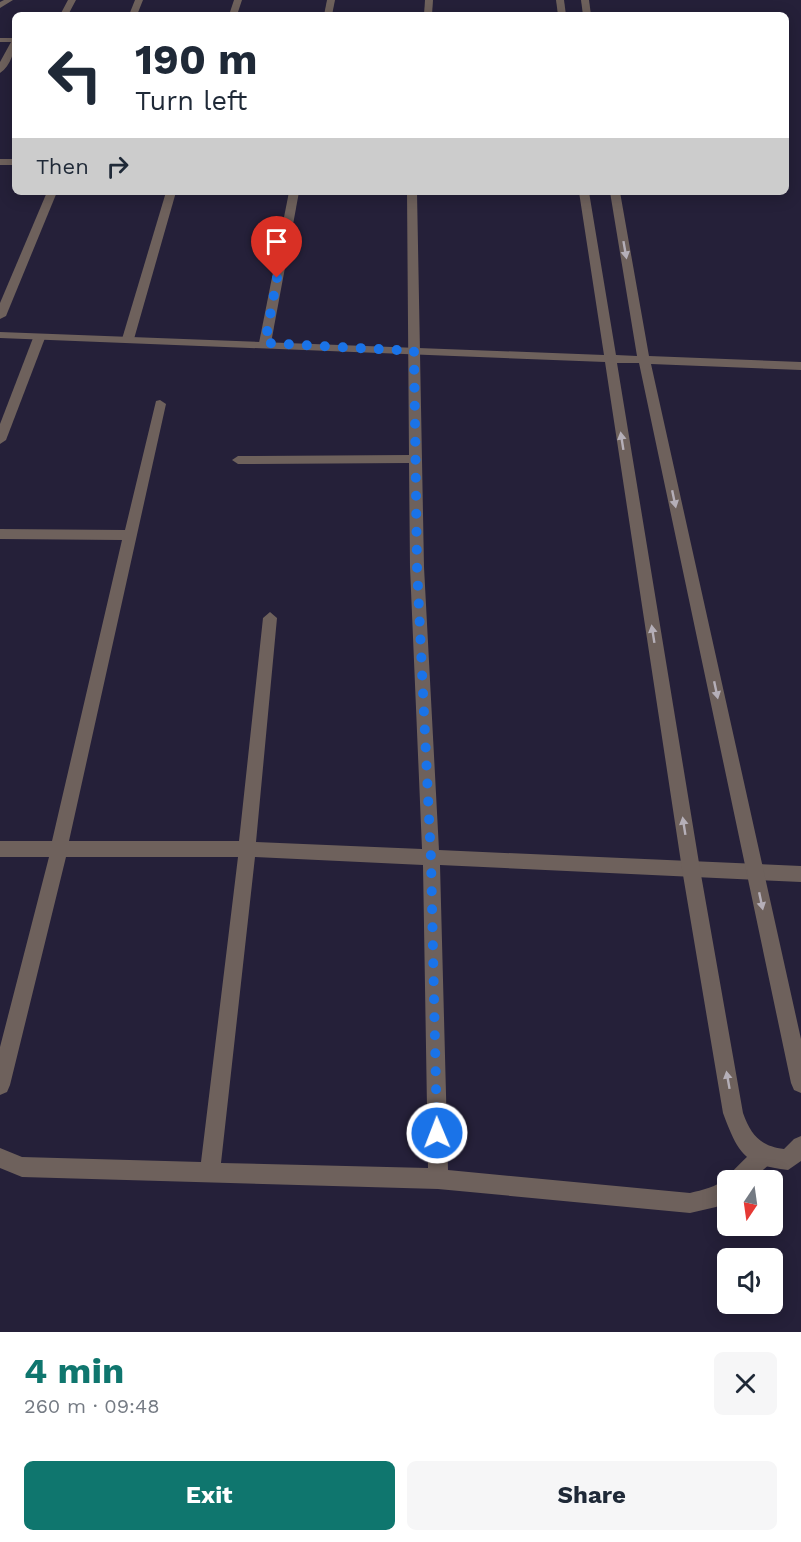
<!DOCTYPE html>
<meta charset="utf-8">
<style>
body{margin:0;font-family:"Work Sans",sans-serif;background:#f6f6f7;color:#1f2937;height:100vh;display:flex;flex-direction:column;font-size:22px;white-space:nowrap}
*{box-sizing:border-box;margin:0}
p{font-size:20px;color:#747a83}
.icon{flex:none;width:33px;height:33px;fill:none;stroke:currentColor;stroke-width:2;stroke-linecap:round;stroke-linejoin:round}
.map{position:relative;height:1332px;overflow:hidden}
.panel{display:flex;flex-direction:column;background:#fff;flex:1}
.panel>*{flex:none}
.top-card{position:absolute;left:12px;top:12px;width:777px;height:183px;border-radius:9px;box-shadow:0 3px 15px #0003;background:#fff;color:#1f2937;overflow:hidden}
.needle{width:39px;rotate:193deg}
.controls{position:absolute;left:717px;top:1170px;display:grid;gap:12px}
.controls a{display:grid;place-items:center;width:66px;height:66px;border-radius:9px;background:#fff;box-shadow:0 3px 15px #0003;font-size:30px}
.pin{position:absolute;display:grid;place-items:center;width:51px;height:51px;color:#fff;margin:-62px -26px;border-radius:50% 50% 50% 0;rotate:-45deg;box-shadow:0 0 6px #0007}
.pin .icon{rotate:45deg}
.me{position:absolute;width:66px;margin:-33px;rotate:359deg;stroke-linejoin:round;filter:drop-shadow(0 0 4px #0008)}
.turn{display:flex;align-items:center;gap:21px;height:126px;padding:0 24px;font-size:27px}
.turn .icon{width:78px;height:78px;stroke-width:2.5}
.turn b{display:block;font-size:42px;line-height:51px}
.then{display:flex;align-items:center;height:57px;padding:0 24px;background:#0003;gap:12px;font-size:22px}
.round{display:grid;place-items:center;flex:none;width:63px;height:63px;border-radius:9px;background:#f6f6f7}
.head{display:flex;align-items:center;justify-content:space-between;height:102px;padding:0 24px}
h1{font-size:36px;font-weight:700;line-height:45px;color:#0f766e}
.action{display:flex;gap:12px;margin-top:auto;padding:12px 24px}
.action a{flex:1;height:69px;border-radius:9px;background:#0f766e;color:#fff;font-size:24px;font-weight:700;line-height:69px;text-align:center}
.action a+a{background:#f6f6f7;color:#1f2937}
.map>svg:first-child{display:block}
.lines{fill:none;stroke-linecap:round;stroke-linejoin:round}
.minor{fill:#6e615c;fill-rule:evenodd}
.tertiary{fill:#6e615c;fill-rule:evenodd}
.oneway{fill:#b5afb8}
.route{stroke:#1a73e8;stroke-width:10;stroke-dasharray:0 18}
</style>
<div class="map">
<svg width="801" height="1332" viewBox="0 0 801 1332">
<rect width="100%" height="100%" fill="#252039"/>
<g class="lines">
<g class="minor">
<path d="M4,0h9l-13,8v-6z"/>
<path d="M68,0h8l-8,15h-8z"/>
<path d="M135,0h8l-6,15h-8z"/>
<path d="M234,0h8l-5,15h-8z"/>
<path d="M327,0h8l-3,15h-8z"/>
<path d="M425,0h8l-1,15h-8z"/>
<path d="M0,38h15c0,12 -4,28 -15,35v-11l11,-20h-11z"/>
<rect x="0" y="159" width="15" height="6"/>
<path d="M47,192h10l-51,124 -6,3v-16z"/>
<path d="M166,192h10l-42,147 -6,4 -4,-2 -2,-2z"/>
<path d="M289,192h10l-28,151 -6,4 -6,-4z"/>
<path d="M407,192h10l7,375 15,283 362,16v16l-361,-17 8,305 242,23c12,-3 27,-6 36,-15 12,-11 21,-25 37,-31l7,3 3,7 -3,7 -19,16h-23v21l-12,6 -26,6 -252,-24 -416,-12 -22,-9v-20l22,9 179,5 37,-305h-172l-56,228 -3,7 -7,3v-48l49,-190h-49v-16h52l70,-301 -122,-1v-10l125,1 31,-129 4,-1 6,4 -97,437h170l24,-223 7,-6 7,6 -21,224 166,7 -12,-282 -1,-104 -171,1 -6,-4 6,-4 171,-1zM255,857l168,8 5,303 -207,-5z"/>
<path d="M39,334l6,4 -39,102 -6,4v-20l33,-86z"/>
</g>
<g class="tertiary">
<path d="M556,0h8l2,15h-8z"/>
<path d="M581,0h8l2,15h-8z"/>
<path d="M579,192h10l27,163 21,1 -27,-164h10l29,164 152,6v8l-150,-6 150,675v54l-7,-3 -3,-7 -152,-720h-22l83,506 43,244c8,22 17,33 41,36l10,-10 7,-3v25l-13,9c-44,-5 -50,-17 -65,-57l-41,-244 -77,-507 -605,-24v-6l604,23z"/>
</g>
</g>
<defs><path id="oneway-solid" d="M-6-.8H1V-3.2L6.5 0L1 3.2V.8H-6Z" transform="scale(1.5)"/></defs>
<g class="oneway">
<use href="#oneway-solid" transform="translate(625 250) rotate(80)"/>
<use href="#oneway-solid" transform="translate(622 441) rotate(-99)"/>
<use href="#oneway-solid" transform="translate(674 499) rotate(78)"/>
<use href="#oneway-solid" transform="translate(653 634) rotate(-99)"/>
<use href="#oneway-solid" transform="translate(716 690) rotate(78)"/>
<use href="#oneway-solid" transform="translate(684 826) rotate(-99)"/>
<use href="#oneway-solid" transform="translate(761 901) rotate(78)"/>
<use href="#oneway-solid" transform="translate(728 1080) rotate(-100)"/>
</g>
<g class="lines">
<path class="route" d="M277,278l-12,65 149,8 3,216 14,292 6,274"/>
</g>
</svg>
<div class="controls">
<a><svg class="needle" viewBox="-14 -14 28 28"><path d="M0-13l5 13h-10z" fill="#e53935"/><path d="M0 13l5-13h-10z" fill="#747a83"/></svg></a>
<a><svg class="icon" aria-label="sound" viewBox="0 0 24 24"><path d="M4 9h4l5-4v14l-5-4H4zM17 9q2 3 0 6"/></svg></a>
</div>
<div class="pin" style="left:277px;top:278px;background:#d93025"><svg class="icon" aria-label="arrive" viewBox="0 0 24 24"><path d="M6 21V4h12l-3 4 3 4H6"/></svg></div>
<svg class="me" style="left:437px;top:1133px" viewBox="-20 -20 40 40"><circle r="17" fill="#1a73e8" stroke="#fff" stroke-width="3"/><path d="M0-11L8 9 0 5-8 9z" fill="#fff"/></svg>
<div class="top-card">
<div class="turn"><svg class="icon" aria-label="left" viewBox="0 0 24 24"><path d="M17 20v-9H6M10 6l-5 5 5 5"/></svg><div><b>190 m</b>Turn left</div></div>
<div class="then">Then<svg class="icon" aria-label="right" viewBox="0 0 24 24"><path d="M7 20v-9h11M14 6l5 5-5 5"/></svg></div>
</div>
</div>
<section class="panel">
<div class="head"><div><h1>4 min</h1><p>260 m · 09:48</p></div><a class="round"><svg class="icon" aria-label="close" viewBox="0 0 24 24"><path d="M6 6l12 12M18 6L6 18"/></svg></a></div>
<div class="action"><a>Exit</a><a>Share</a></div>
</section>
